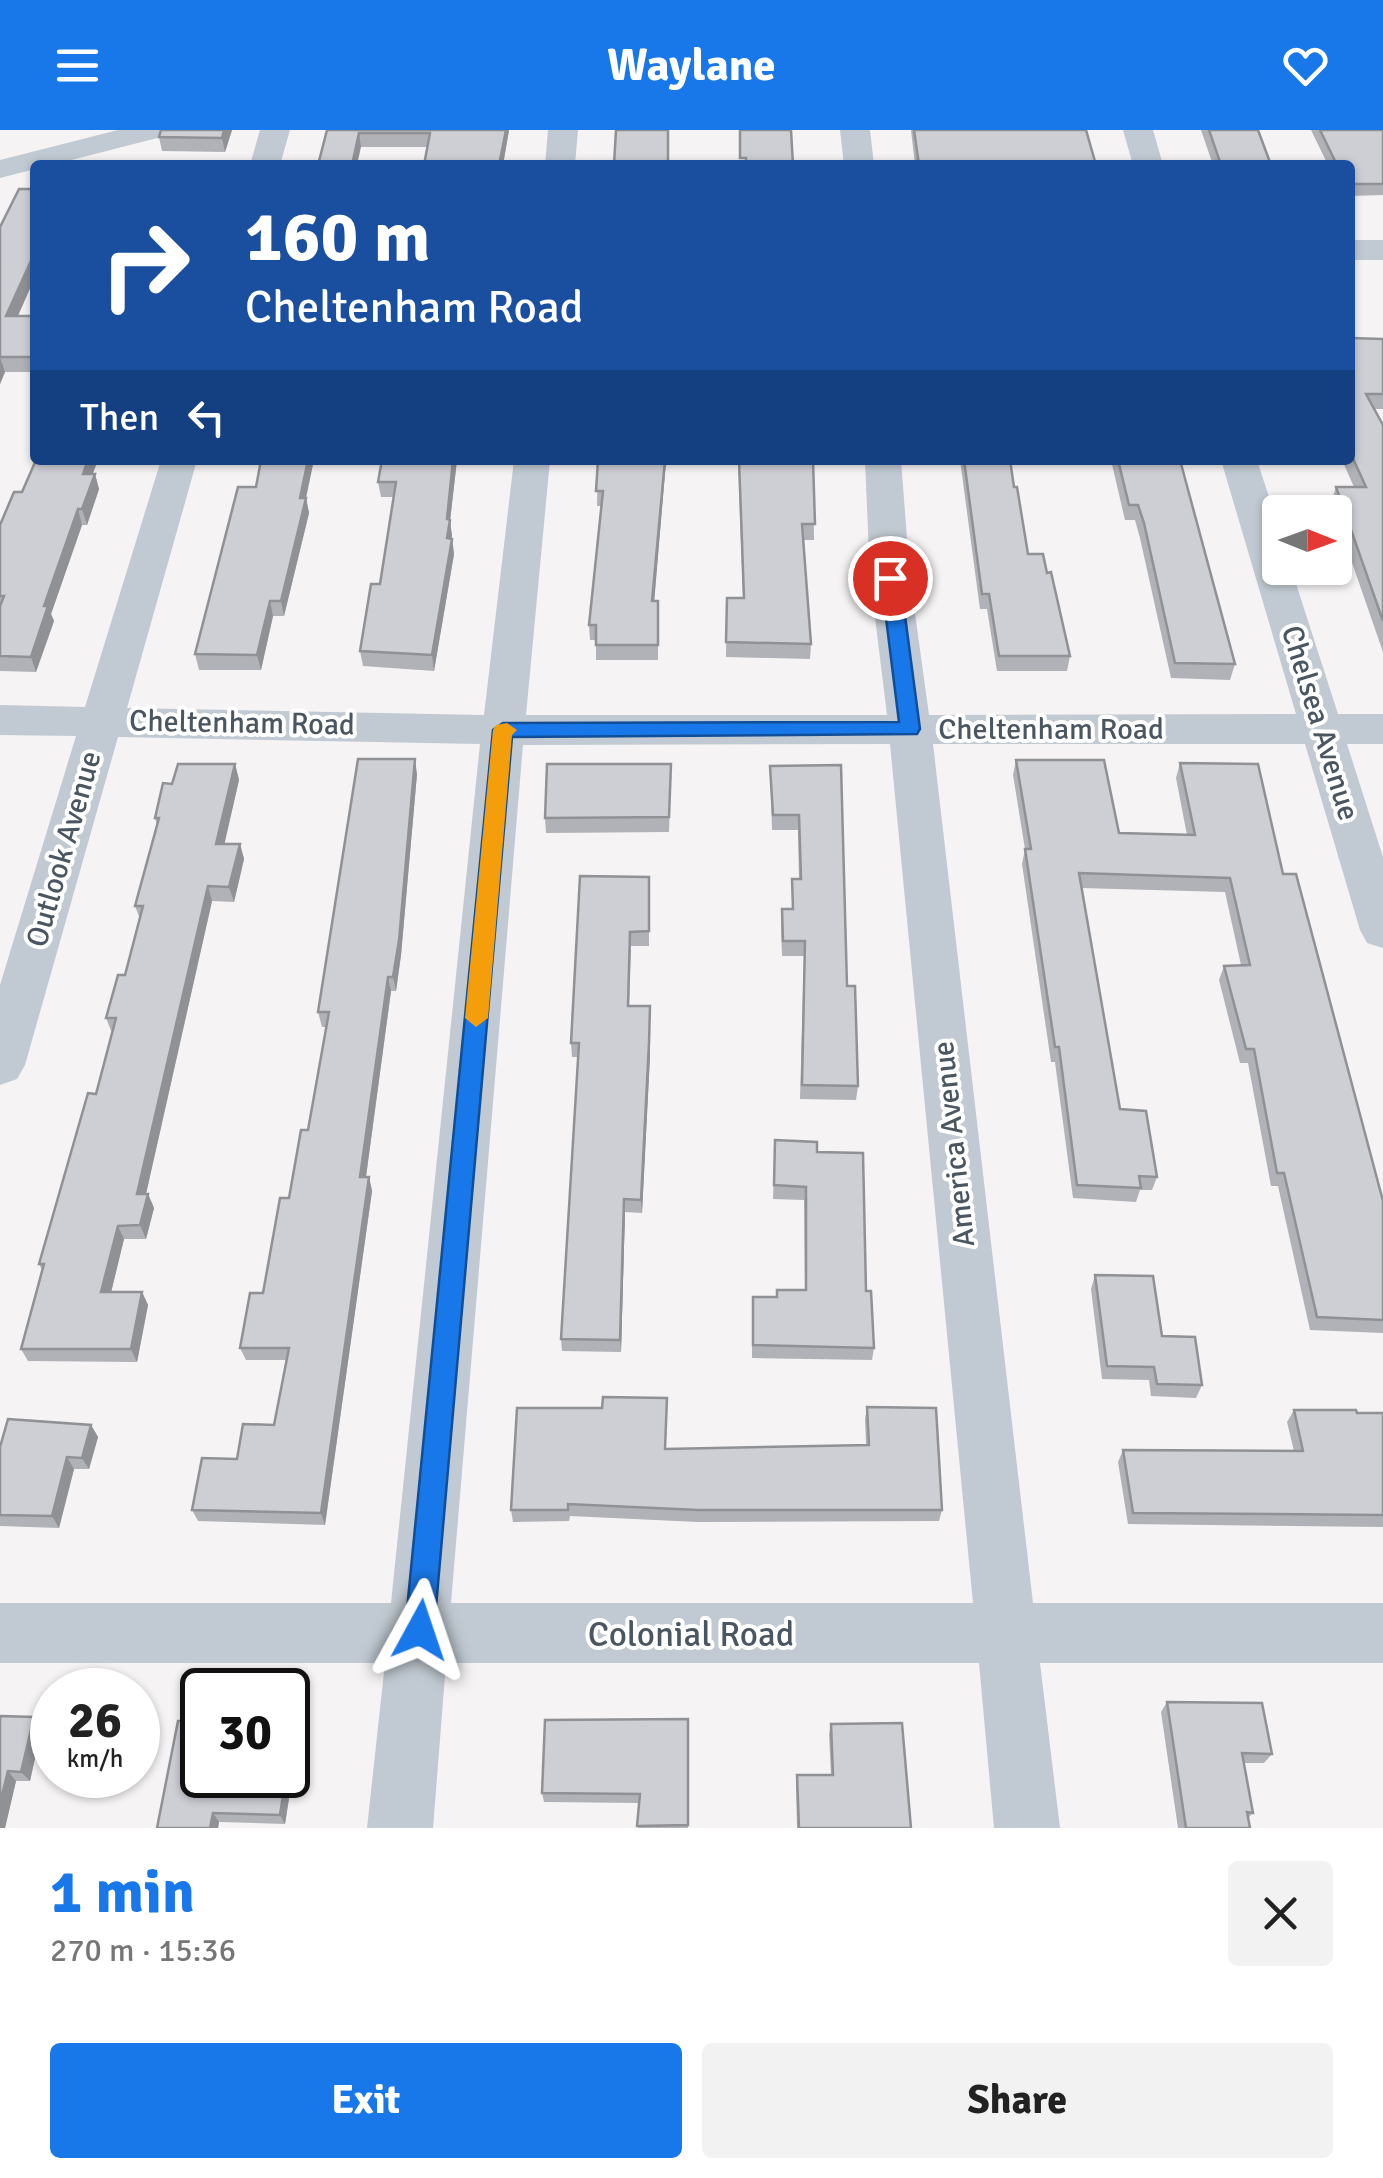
<!DOCTYPE html>
<meta charset="utf-8">
<style>
body{margin:0;font-family:Signika,sans-serif;background:#f2f2f2;color:#222;height:100vh;display:flex;flex-direction:column;font-size:38px;white-space:nowrap}
*{box-sizing:border-box;margin:0}
p{font-size:32px;color:#767676}
.icon{flex:none;width:55px;height:55px;fill:none;stroke:currentColor;stroke-width:2;stroke-linecap:round;stroke-linejoin:round}
.map{position:relative;height:1698px;overflow:hidden}
.drawer{display:flex;flex-direction:column;background:#fff;flex:1}
.drawer>*{flex:none}
.banner{position:absolute;left:30px;top:30px;width:1325px;height:305px;border-radius:10px;box-shadow:0 2px 8px #0004;background:#1a4fa0;color:#fff;overflow:hidden}
.needle{width:65px;rotate:91deg}
.fabs{position:absolute;left:1262px;top:365px;display:grid;gap:20px}
.fabs a{display:grid;place-items:center;width:90px;height:90px;border-radius:10px;background:#fff;box-shadow:0 2px 8px #0004;font-size:50px}
.speed{position:absolute;left:30px;top:1538px;display:flex;gap:20px;font-size:50px;font-weight:700;text-align:center}
.speed>*{display:grid;place-content:center;width:130px;height:130px;border-radius:50%;background:#fff;box-shadow:0 2px 8px #0004;line-height:1}
.speed small{font-size:25px;font-weight:400}
.speed .limit{border:5px solid #111;border-radius:15px;background:#fff;color:#111}
.pin{position:absolute;display:grid;place-items:center;width:85px;height:85px;color:#fff;margin:-42px;border:5px solid #fff;border-radius:50%;box-shadow:0 2px 10px #0007}
.me{position:absolute;width:110px;margin:-55px;rotate:5deg;stroke-linejoin:round;filter:drop-shadow(0 0 8px #0008)}
.turn{display:flex;align-items:center;gap:35px;height:210px;padding:0 50px;font-size:45px}
.turn .icon{width:130px;height:130px;stroke-width:2.5}
.turn b{display:block;font-size:70px;line-height:85px}
.then{display:flex;align-items:center;height:95px;padding:0 50px;background:#0003;gap:20px;font-size:38px}
.round{display:grid;place-items:center;flex:none;width:105px;height:105px;border-radius:10px;background:#f2f2f2}
.head{display:flex;align-items:center;justify-content:space-between;height:170px;padding:0 50px}
h1{font-size:60px;font-weight:700;line-height:75px;color:#1978e9}
.cta{display:flex;gap:20px;margin-top:auto;padding:20px 50px}
.cta a{flex:1;height:115px;border-radius:10px;background:#1978e9;color:#fff;font-size:40px;font-weight:700;line-height:115px;text-align:center}
.cta a+a{background:#f2f2f2;color:#222}
header{display:flex;justify-content:space-between;align-items:center;height:130px;padding:0 50px;background:#1978e9;color:#fff;font-size:45px;font-weight:700}
.map>svg:first-child{display:block}
.lines{fill:none;stroke-linecap:round;stroke-linejoin:round}
.minor{fill:#c1cad2;fill-rule:evenodd}
.wall{fill:#b0b2b7}
.shaded-wall{fill:#909195}
.building{fill:#cdcfd5;stroke:#909195;stroke-width:2.5}
.route{fill:#1978e9;stroke:#104e97;stroke-width:2.5}
.slow{fill:#f59e0b}
.labels{text-anchor:middle;dominant-baseline:central;stroke-width:8;stroke-linejoin:round;paint-order:stroke}
.street-label{font-size:30px;fill:#4a5661;stroke:#fff}
.near-street-label{font-size:35px;fill:#4a5661;stroke:#fff}
</style>
<header><svg class="icon" aria-label="menu" viewBox="0 0 24 24"><path d="M4 6h16M4 12h16M4 18h16"/></svg>Waylane<svg class="icon" aria-label="heart" viewBox="0 0 24 24"><path d="M12 20l-8-8c-3-5 5-10 8-4 3-6 11-1 8 4z"/></svg></header>
<div class="map">
<svg width="1383" height="1698" viewBox="0 0 1383 1698">
<rect width="100%" height="100%" fill="#f5f3f3"/>
<g class="lines">
<g class="minor">
<path d="M118,0h51l-4,6 -113,29h-17v4l-35,9v-18z"/>
<path d="M260,0h30l-10,35h-30z"/>
<path d="M548,0h30l-3,35h-30z"/>
<path d="M840,0h30l4,35h-30z"/>
<path d="M1123,0h30l10,35h-30z"/>
<rect x="1350" y="110" width="33" height="20"/>
<path d="M161,330h36l-70,248 357,7 30,-255h36l-24,255h361l-17,-138 -5,-117h36l9,117 19,138 367,-1 -75,-254h36l23,71v37h11l47,146h45v30h-36l36,113v91l-16,-5 -7,-13 -55,-186h-372l100,859h350v60h-343l20,165h-66l-15,-165h-533l-13,165h-66l18,-165h-385v-60h391l89,-859 -362,-7 -93,328 -8,14 -17,6v-100l76,-249 -76,-1v-30l85,2zM890,614l83,859h-522l72,-858z"/>
</g>
</g>
<g class="wall">
<path d="M232,0l-7,22 -63,-1 -3,-14z"/>
<path d="M327,0h182l-6,35 -76,-18h-66z"/>
<path d="M911,0h175l10,35h-181z"/>
<path d="M1201,0h57l13,35h-58z"/>
<path d="M1311,0h72v65l-33,1v-31h-22z"/>
<path d="M35,59v88l-17,39h17v56h-30l-5,12v-157z"/>
<path d="M1350,208l33,1v70h-9l9,16v227l-52,-150 5,-15h18l-12,-27h8z"/>
<path d="M457,330l-7,61 4,33 -20,117 -71,-5 -3,-15 20,-67 14,-87h-13l-3,-15z"/>
<path d="M598,330h92v2h-24l-12,139h4v59h-62v-20h-6l-1,-15 12,-119h-4z"/>
<path d="M738,330h75l1,80h-11l8,104 -1,15 -84,-2 1,-59h16z"/>
<path d="M960,330h50l4,27 14,67 19,19 23,83 -3,15h-70l-10,-62h-7z"/>
<path d="M1111,330h69l55,204 -5,16 -59,-2 -31,-140 -5,-18h-10z"/>
<path d="M93,344h2l4,15 -12,36h-5l-31,89 3,7 -18,51 -36,-1v-146l22,-33z"/>
<path d="M256,357l50,11 3,15 -25,103h-11l-12,54h-62l-4,-16z"/>
<path d="M1016,630l103,73 68,2 -11,-57 4,-15 103,111 100,327v132l-73,-3 -32,-144h-7l-23,-123h-8l-21,-83 5,-14 17,-1 -16,-73 -144,-4 39,221 37,68 -5,13h-12l-4,12 -63,-4 -18,-136h-4l-29,-198 3,-15 -12,-74z"/>
<path d="M235,634l4,16 -15,64h16l4,15 -10,43 -22,-1 -66,293h2l6,14 -8,31h-22l-13,53h31l6,13 -11,57 -109,-1 -7,-12 21,-79 -3,-6 57,-170 16,-61 -6,-15 19,-43 15,-56 -5,-13 22,-81 -2,-7 17,-34z"/>
<path d="M671,634l-2,68 -123,1 -1,-15z"/>
<path d="M841,635l6,221 11,100 -2,14 -56,-1 4,-143h-22l-1,-32 1,-15h10v-30h7l-1,-49h-26l-2,-64z"/>
<path d="M417,644l-16,181 -5,36h-5l-25,186h3l3,14 -47,334 -127,-4 -6,-11 45,-51 37,-34 12,-65h-40l-6,-12 23,-55 45,-163 18,-103h-4l-4,-15z"/>
<path d="M649,747v69h-18l-2,60 21,50 -8,157 -17,-1 -4,140 -59,-1 -1,-12 17,-282h-6l-1,-14z"/>
<path d="M775,1010l42,12 49,139 8,57 -2,12 -120,-2v-48l24,-13 29,-7 -1,-90 -31,-1z"/>
<path d="M1095,1145l67,61 40,49 -6,13 -45,-2 -2,-16 -47,-1 -11,-90z"/>
<path d="M867,1277l75,103 -3,11 -241,1 -128,-6 -1,5 -56,1 -2,-12 155,-61 200,-4 -1,-26z"/>
<path d="M1294,1280l89,3v114l-255,-3 -10,-62 5,-12 171,1 -7,-29z"/>
<path d="M91,1295l7,12 -9,32h-15l-15,59 -59,-2v-79z"/>
<path d="M1167,1572l105,52 -8,9h-20l9,50 -5,5 2,10h-72l-17,-116z"/>
<path d="M0,1586l42,10 -12,55h-14l-11,47z"/>
<path d="M688,1589v109h-50l1,-25 -95,-1 -2,-9z"/>
<path d="M831,1594l80,104h-114l-1,-44 1,-9h34l-2,-41z"/>
<path d="M299,1604l-14,90 -66,-2 -1,6h-61z"/>
</g>
<g class="shaded-wall">
<path d="M224,0h8l-7,22 -3,-14z"/>
<path d="M506,0h3l-6,35h-4z"/>
<path d="M359,3l2,14 -4,18h-5z"/>
<path d="M35,122v25l-24,54 -5,-15z"/>
<path d="M0,227l5,15 -5,12z"/>
<path d="M88,330h10l-11,29 -4,-15z"/>
<path d="M308,330h6l-8,38 3,15 -25,103 -3,-15z"/>
<path d="M453,330h4l-7,61 2,14 -3,19 -2,-35z"/>
<path d="M665,330h1l-13,156 -1,-15z"/>
<path d="M95,344l4,15 -12,36 -5,-16z"/>
<path d="M78,379l4,16 -31,89 3,7 -18,51 -5,-15 13,-51z"/>
<path d="M452,409l2,15 -20,117 -2,-16z"/>
<path d="M270,471l3,15 -12,54 -4,-15z"/>
<path d="M415,629l2,15 -16,181 -5,36 -3,-14z"/>
<path d="M235,634l4,16 -18,79 -5,-15z"/>
<path d="M240,714l4,15 -10,43 -5,-15z"/>
<path d="M208,756l4,15 -69,306 -6,-13z"/>
<path d="M388,847l3,14 -27,200 -4,-14z"/>
<path d="M650,876v50l-8,157 -1,-13z"/>
<path d="M369,1047l3,14 -47,334 -4,-12z"/>
<path d="M148,1064l6,14 -8,31 -6,-14z"/>
<path d="M624,1069l1,13 -4,140 -1,-12z"/>
<path d="M118,1096l6,13 -16,66 -7,-13z"/>
<path d="M142,1162l6,13 -11,57 -6,-13z"/>
<path d="M91,1295l7,12 -9,32 -7,-11z"/>
<path d="M67,1327l7,12 -15,59 -7,-12z"/>
<path d="M34,1587l8,9 -12,55 -9,-9z"/>
<path d="M294,1594l5,10 -14,90 -5,-9 6,-40h2z"/>
<path d="M8,1641l8,10 -11,47h-5v-25z"/>
<path d="M213,1683l6,9 -1,6h-8z"/>
</g>
<g class="building">
<path d="M161,0h63l-2,8 -63,-1z"/>
<path d="M327,0h179l-7,35h-75l6,-32h-71l-7,32h-34z"/>
<path d="M616,0h52v35h-54z"/>
<path d="M740,0h51l2,35h-47v-7h-6z"/>
<path d="M914,0h172l10,35h-177z"/>
<path d="M1209,0h49l13,35h-50z"/>
<path d="M1320,0h63v54h-33v-19h-13z"/>
<path d="M19,59h16v63l-29,64h29v41h-35v-130z"/>
<path d="M1350,208l33,1v55h-17l17,31v196l-47,-134h30l-16,-35z"/>
<path d="M36,330h52l-5,14h12l-13,35h-4l-34,97h4l-17,51 -31,-1v-50l4,-10h-4v-71l14,-33h8z"/>
<path d="M261,330h47l-8,38h6l-25,103h-11l-13,54 -62,-1 43,-167h18z"/>
<path d="M382,330h71l-6,59 3,1 -3,18 5,1 -20,116 -72,-4 11,-67h9l16,-102h-18z"/>
<path d="M598,330h67l-13,141h6v44h-62v-20h-7l14,-134h-7z"/>
<path d="M739,330h74l2,64h-13l9,120 -85,-2 1,-44h17z"/>
<path d="M964,330h46l4,27h3l11,67h15l4,19 4,-1 19,84h-71l-10,-62h-7z"/>
<path d="M1118,330h62l55,204 -60,-1 -31,-140 -6,-18h-9z"/>
<path d="M358,629h57l-16,181 -6,37h-5l-28,200h9l-48,336 -129,-3 10,-52 35,1 6,-35 31,1 15,-77h-49l10,-55h13l17,-95h9l12,-68h7l21,-118h-11z"/>
<path d="M1016,630h88l15,73 76,2 -15,-72 78,1 25,110h13l87,327v119l-66,-3 -33,-144h-7l-23,-124h-8l-22,-83 26,-1 -20,-87 -151,-5 41,236 26,2 11,66 -18,-1 2,12 -64,-3 -18,-138h-4l-30,-198h6z"/>
<path d="M178,634h57l-19,80h24l-11,43 -21,-1 -71,308h11l-8,31 -22,1 -17,66h41l-11,57h-110l23,-85h-5l49,-171 8,1 20,-76h-10l12,-43h7l18,-69h-8l24,-88h-4l8,-35 9,1z"/>
<path d="M547,634h124l-2,53 -124,1z"/>
<path d="M841,635l6,221h8l3,100 -56,-1 3,-144h-22l-1,-32h11l-1,-30h9l-2,-64h-26l-3,-49z"/>
<path d="M580,746l69,1v54l-19,1 -2,74h22l-1,37 -8,157 -17,-1 -4,141 -59,-1 18,-296h-8z"/>
<path d="M775,1010l42,2v10l46,1 3,138h5l3,57 -121,-3v-48h24v-7h29v-103l-32,-2z"/>
<path d="M1095,1145l58,1 9,60 33,1 7,48 -45,-1 -3,-17 -47,-1z"/>
<path d="M603,1267l64,1 -2,51 204,-4 -2,-38 69,1 6,102h-244l-130,-6v6h-57l6,-102h85z"/>
<path d="M1294,1280h62l1,3h26v102l-250,-2 -10,-63 180,1z"/>
<path d="M8,1289l83,6 -9,33 -15,-1 -15,59 -52,-1v-68z"/>
<path d="M1167,1572l95,1 10,51 -30,-1 11,60 -6,-1 3,16h-64z"/>
<path d="M0,1586l34,1 -13,55 -13,-1 -8,32z"/>
<path d="M688,1589v106l-51,1 3,-32 -98,-1 3,-73z"/>
<path d="M178,1591h24v54h84l-6,40 -67,-2 -3,15h-53z"/>
<path d="M902,1593l9,105h-112l-2,-53h36l-2,-51z"/>
<path d="M288,1594h6l-6,43z"/>
</g>
<path class="route" d="M890,441l10,7 20,151 -3,5 -405,3 -78,893 -4,11 -10,4 -11,-4 -4,-11 88,-900 10,-7 396,-1 -18,-144z"/>
<path class="slow" d="M507,593l10,7 -5,5 -24,283 -12,9 -11,-9 28,-288 3,-5z"/>
<g class="labels">
<g class="street-label">
<text transform="translate(242 593) rotate(1)">Cheltenham Road</text>
<text transform="translate(1320 593) rotate(73)">Chelsea Avenue</text>
<text x="1051" y="599">Cheltenham Road</text>
<text transform="translate(64 719) rotate(-74)">Outlook Avenue</text>
<text transform="translate(954 1014) rotate(-96)">America Avenue</text>
</g>
<g class="near-street-label">
<text x="691" y="1504">Colonial Road</text>
</g>
</g>
</svg>
<div class="fabs">
<a><svg class="needle" viewBox="-14 -14 28 28"><path d="M0-13l5 13h-10z" fill="#e53935"/><path d="M0 13l5-13h-10z" fill="#767676"/></svg></a>
</div>
<div class="speed"><div>26<small>km/h</small></div><div class="limit">30</div></div>
<div class="pin" style="left:890px;top:448px;background:#d93025"><svg class="icon" aria-label="arrive" viewBox="0 0 24 24"><path d="M6 21V4h12l-3 4 3 4H6"/></svg></div>
<svg class="me" style="left:420px;top:1500px" viewBox="-20 -20 40 40"><path d="M0-17L14 15 0 8-14 15z" fill="#1978e9" stroke="#fff" stroke-width="4"/></svg>
<div class="banner">
<div class="turn"><svg class="icon" aria-label="right" viewBox="0 0 24 24"><path d="M7 20v-9h11M14 6l5 5-5 5"/></svg><div><b>160 m</b>Cheltenham Road</div></div>
<div class="then">Then<svg class="icon" aria-label="left" viewBox="0 0 24 24"><path d="M17 20v-9H6M10 6l-5 5 5 5"/></svg></div>
</div>
</div>
<section class="drawer">
<div class="head"><div><h1>1 min</h1><p>270 m · 15:36</p></div><a class="round"><svg class="icon" aria-label="close" viewBox="0 0 24 24"><path d="M6 6l12 12M18 6L6 18"/></svg></a></div>
<div class="cta"><a>Exit</a><a>Share</a></div>
</section>
